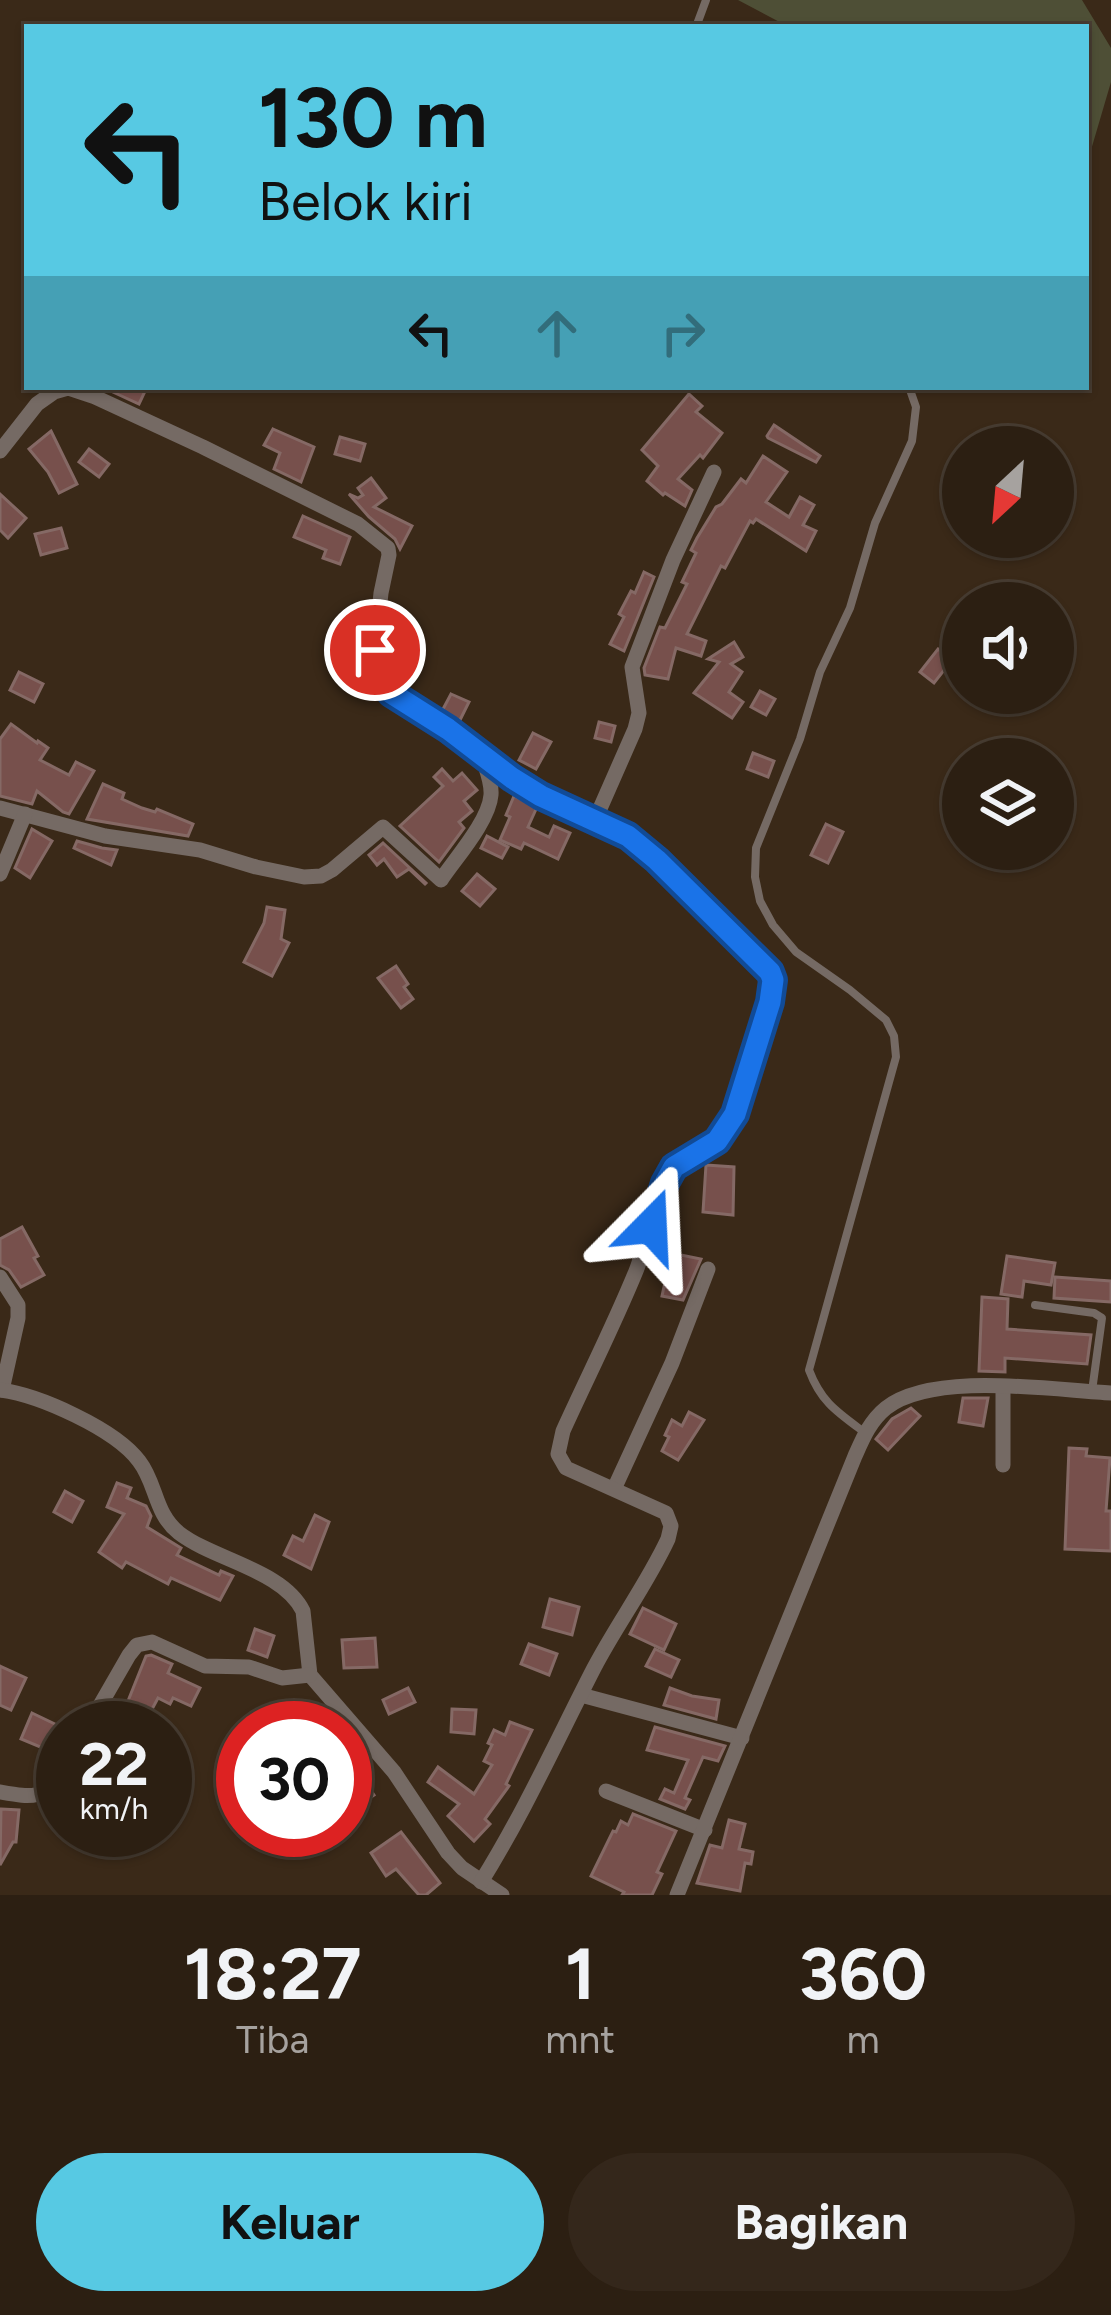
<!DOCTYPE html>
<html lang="id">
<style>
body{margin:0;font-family:Figtree,sans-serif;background:#34271b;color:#f1f3f6;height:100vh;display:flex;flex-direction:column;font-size:45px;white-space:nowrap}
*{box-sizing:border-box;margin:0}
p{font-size:39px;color:#a6a29f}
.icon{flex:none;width:66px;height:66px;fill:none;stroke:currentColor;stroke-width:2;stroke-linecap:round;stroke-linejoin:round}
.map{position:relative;height:1895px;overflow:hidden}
.panel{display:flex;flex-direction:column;background:#2c1f12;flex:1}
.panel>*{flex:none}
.top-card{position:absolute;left:24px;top:24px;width:1065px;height:366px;border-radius:0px;box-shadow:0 3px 9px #0004,0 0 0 3px #483d32;background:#57c9e3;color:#111;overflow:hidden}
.needle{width:78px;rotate:206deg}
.buttons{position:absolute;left:942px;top:426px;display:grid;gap:24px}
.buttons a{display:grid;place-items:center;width:132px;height:132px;border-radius:50%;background:#2c1f12;box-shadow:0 3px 9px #0004,0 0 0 3px #483d32;font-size:60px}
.speed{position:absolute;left:36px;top:1701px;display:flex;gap:24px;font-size:60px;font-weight:700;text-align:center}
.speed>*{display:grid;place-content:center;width:156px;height:156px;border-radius:50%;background:#2c1f12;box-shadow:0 3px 9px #0004,0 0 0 3px #483d32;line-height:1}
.speed small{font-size:30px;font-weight:400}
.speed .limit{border:18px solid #d22;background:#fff;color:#111}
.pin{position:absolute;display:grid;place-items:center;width:102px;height:102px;color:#fff;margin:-51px;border:6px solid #fff;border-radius:50%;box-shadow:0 3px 12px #0007}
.me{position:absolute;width:132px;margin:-66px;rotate:21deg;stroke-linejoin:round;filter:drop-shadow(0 0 9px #0008)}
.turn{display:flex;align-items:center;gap:42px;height:252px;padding:0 36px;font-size:54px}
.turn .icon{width:156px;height:156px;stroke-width:2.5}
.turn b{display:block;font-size:84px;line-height:102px}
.lanes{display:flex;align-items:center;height:114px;padding:0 36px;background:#0003;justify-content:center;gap:60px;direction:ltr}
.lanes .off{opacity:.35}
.eta{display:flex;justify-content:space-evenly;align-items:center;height:204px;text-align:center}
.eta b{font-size:72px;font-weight:700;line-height:84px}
.primary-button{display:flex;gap:24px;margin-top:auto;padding:24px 36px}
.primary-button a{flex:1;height:138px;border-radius:72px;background:#57c9e3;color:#111;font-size:48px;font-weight:700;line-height:138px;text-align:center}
.primary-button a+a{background:#34271b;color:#f1f3f6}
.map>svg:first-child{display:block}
.green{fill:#4e4f36}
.building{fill:#77504c;stroke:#856965;stroke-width:3}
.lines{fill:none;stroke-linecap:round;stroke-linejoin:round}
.service{stroke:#756a64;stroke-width:8}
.minor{stroke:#756a64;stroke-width:15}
.route-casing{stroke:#114b97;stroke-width:30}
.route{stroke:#1a73e8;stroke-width:21}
</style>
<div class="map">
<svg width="1111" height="1895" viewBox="0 0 1111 1895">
<rect width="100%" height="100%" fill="#3a2918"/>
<path class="green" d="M738,0h344l29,48v34l-25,85v-140h-297z"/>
<g class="building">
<path d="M102,387h45l-8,17z"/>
<path d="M689,394l13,12 -6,6 26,21 -19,25 -3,-3 -22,24 14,11 -7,16 -20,-13 -2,2 -16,-14 11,-15 -16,-16z"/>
<path d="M774,425l46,31 -4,6 -48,-24 -1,-2z"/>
<path d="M273,429l41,18 -13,35 -27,-13 6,-16 -16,-8z"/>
<path d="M51,431l26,53 -18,9 -11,-21 -19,-23z"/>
<path d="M340,437l25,7 -5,17 -25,-7z"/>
<path d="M89,449l20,15 -10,13 -20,-15z"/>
<path d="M763,456l24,16 -21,30 23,15 11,-20 14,8 -11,20 13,6 -10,20 -50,-32 -3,4 -3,-2 -25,47 -4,-2 -34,68 19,7 -5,15 -25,-8 -8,31 -23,-4 -1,-7 16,-41 5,1 22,-44 -5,-2 14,-29 -5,-3 6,-12 19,-31 6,-3 19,-25 5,4z"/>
<path d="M371,478l15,20 -12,9 38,19 -12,23 -5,-10 -26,-22 -20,-23 9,4 5,-3 -5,-7z"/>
<path d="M0,494l26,24 -18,20 -8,-8z"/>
<path d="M303,516l47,21 -10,27 -17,-6 3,-8 -32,-13z"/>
<path d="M61,528l6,20 -26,7 -6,-21z"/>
<path d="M644,572l10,5 -30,74 -14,-7 14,-27 -5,-3 12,-23 4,2z"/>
<path d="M734,642l9,15 -12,7 11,8 -13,20 14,10 -11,16 -38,-25 25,-31 -11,-3z"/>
<path d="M938,649l14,11 -18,23 -14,-11z"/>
<path d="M19,672l24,12 -9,18 -24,-12z"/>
<path d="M760,691l15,8 -9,16 -15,-8z"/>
<path d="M451,694l18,8 -10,20 -17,-11z"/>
<path d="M599,722l16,4 -4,16 -16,-4z"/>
<path d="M11,724l26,19 1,-2 10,7 -8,12 29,15 7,-13 18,9 -25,43 -6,-2 -26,-21 -5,13 -32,-8v-57z"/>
<path d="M533,733l18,9 -15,27 -17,-9z"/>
<path d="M753,753l21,8 -6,16 -21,-8z"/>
<path d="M442,769l11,12 9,-8 15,17 -13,11 8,10 -13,11 5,6 -25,34 -39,-36 43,-40 -9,-9z"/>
<path d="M103,784l21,9 -2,6 20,9 13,4 2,-3 36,15 -5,12 -101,-17z"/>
<path d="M514,796l23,11 -9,20 21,10 5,-11 16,7 -12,26 -34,-16 -3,6 -21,-9 10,-23 -4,-2z"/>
<path d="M826,824l17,8 -15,31 -17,-8z"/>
<path d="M32,829l20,12 -22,37 -15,-10z"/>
<path d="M487,836l21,11 -6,11 -21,-10z"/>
<path d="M77,841l25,7 15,2 -6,15 -37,-17z"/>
<path d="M383,843l43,40 -1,1 -16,-15 -12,8 -13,-18 -7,6 -8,-10z"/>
<path d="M477,874l18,15 -15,17 -18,-15z"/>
<path d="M267,907l18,3 -4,29 8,4 -17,33 -28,-14 20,-39z"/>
<path d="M396,966l12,18 -4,3 9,12 -12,9 -23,-30z"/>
<path d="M706,1165l28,2 -1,48 -30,-3z"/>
<path d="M22,1227l16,29 -4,2 10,17 -23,12 -12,-17 -9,-5v-26z"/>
<path d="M676,1254l25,5 -18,41 -21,-4 5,-23 6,1z"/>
<path d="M1007,1256l48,7 -4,22 -27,-4 -2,16 -21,-3z"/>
<path d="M1055,1277l56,4v21l-57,-4z"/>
<path d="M982,1297l26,2 -1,30 84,6 -4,29 -82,-6v14l-26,-1z"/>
<path d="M963,1398h25l-5,28 -24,-4z"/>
<path d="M911,1408l9,8 -32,34 -12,-11 16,-20z"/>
<path d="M689,1412l15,8 -26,40 -16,-9 7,-14 -4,-2 7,-15 10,6z"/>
<path d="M1069,1448l18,1 -1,7 24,2 -4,53h5v40l-46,-2z"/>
<path d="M117,1483l14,5 -4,10 19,8 5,10 -4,11 34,21 -4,7 42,20 2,-4 12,5 -13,24 -49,-22 -3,6 -42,-22 -4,6 -23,-16 25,-38 -17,-7z"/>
<path d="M65,1491l18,10 -11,21 -18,-10z"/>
<path d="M315,1515l14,7 -18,47 -27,-14 9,-19 10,5z"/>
<path d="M550,1599l29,8 -7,28 -29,-8z"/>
<path d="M643,1608l33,16 -12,26 -34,-16z"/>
<path d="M255,1629l19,7 -7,21 -19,-7z"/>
<path d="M375,1638l2,29 -33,1 -2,-28z"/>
<path d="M529,1644l28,10 -8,21 -28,-11z"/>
<path d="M655,1649l24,11 -8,17 -25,-11z"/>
<path d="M151,1655l21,9 -4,9 32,15 -9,18 -18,-8 -3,6 -12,-6 -16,30h-30l8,-19 4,2 22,-55z"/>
<path d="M0,1666l26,12 -15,32 -11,-5z"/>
<path d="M408,1688l7,14 -26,12 -6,-14z"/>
<path d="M670,1688l22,8 27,4 -3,19 -52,-14z"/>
<path d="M452,1709l24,1 -2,24 -23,-2z"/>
<path d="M32,1713l31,15v29l-22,-5 2,-4 -22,-9z"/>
<path d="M510,1722l22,8 -26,54 3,2 -24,33 5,5 -16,17 -26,-25 11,-12 -31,-22 10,-15 36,27 18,-29 -8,-4 8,-16 -4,-2 6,-13 11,5z"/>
<path d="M655,1727l70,19 -7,15 -15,-4 -18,41 5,2 -5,9 -25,-10 5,-10 9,4 14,-33 -41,-10z"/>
<path d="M366,1783l8,12 -24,16 -5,-8v-7z"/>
<path d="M1,1809l18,1 -3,32h-3l-13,23z"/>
<path d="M633,1814l43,17 -19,41 5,2 -10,21h-30l2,-3 -33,-16 22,-45 3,1 5,-11 7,4z"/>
<path d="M729,1820l16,4 -6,25 14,3 -2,12 -6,-1 -5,28 -43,-8 13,-38 12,3z"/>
<path d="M401,1832l39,51 -14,12h-7l-23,-26 -10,7 -15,-23z"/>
</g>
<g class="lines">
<g class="service">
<path d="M696,27l10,-27"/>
<path d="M1035,1305l59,8 8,5 -10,73"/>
<path d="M864,1432c-27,-20 -43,-30 -55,-62l87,-313 -2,-21 -8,-16 -36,-30 -54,-38 -23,-27 -13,-24 -5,-24 1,-29 44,-109 20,-67 30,-64 25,-85 37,-82 4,-34 -7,-20"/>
</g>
<g class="minor">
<path d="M0,451l37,-47 17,-12 14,-4 27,9 108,50 155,77 30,24 1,7 -8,38 -6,57 2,23 14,20 57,36 64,49 29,18 54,24"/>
<path d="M0,808l105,28 95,14 56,17 48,10 17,-1 11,-6 51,-43 58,53c14,-21 48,-59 50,-85 1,-13 -5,-26 -9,-39"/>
<path d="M0,874l25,-60"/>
<path d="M0,1277l18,28v13l-16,72"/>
<path d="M1003,1387v78"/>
<path d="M0,1390c39,5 115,39 139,71 18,23 15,52 40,72 35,27 104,37 124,78l7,64 84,97 54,81 14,15 40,27"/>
<path d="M614,1489l58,-126 36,-94"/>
<path d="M581,1695l161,43"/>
<path d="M87,1728l42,-73 8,-10 15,-3 53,24 44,1 33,11 28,-3"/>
<path d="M606,1791l99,39"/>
<path d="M0,1792c34,6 44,8 63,-23"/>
<path d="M481,1882c43,-69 76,-142 113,-214 23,-44 53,-84 74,-129l3,-13 -5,-13 -100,-45 -8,-14 5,-23c24,-53 51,-106 73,-160 11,-27 20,-84 38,-104 21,-24 41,-15 61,-53 10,-30 43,-115 35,-142l-113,-112 -29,-23 -33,-17 40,-91 4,-16 -7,-46 41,-107 41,-88"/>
<path d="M677,1895l178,-439c8,-18 15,-35 31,-48 47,-37 166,-18 225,-15"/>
</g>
</g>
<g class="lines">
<g class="route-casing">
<path id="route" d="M375,650l2,23 14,20 57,36 64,49 29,18 87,40 29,24 113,112 3,8 -3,22 -35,112 -18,27 -43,26 -9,16 -14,43"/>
</g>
<use href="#route" class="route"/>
</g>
</svg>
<div class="buttons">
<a><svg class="needle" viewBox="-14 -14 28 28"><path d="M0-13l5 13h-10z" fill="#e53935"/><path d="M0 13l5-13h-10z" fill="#a6a29f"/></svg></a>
<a><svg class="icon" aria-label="sound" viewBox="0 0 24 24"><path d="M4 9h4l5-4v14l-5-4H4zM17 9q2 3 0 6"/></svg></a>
<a><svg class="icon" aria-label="layers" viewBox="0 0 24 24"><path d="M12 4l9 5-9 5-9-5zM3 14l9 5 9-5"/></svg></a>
</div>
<div class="speed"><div>22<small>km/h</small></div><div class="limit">30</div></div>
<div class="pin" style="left:375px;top:650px;background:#d93025"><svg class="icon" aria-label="arrive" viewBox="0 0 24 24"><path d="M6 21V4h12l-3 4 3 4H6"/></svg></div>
<svg class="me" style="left:651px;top:1226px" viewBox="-20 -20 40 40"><path d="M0-17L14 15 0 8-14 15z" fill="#1a73e8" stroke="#fff" stroke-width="4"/></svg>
<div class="top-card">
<div class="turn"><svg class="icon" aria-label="left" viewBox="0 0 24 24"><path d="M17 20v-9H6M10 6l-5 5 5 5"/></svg><div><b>130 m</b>Belok kiri</div></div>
<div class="lanes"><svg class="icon" aria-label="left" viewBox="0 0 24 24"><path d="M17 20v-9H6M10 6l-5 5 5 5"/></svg><svg class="icon off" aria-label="ahead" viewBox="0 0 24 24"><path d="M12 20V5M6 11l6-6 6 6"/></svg><svg class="icon off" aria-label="right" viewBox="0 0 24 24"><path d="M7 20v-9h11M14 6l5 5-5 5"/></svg></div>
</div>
</div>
<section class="panel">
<div class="eta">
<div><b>18:27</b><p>Tiba</p></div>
<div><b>1</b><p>mnt</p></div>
<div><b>360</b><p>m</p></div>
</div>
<div class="primary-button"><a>Keluar</a><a>Bagikan</a></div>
</section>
